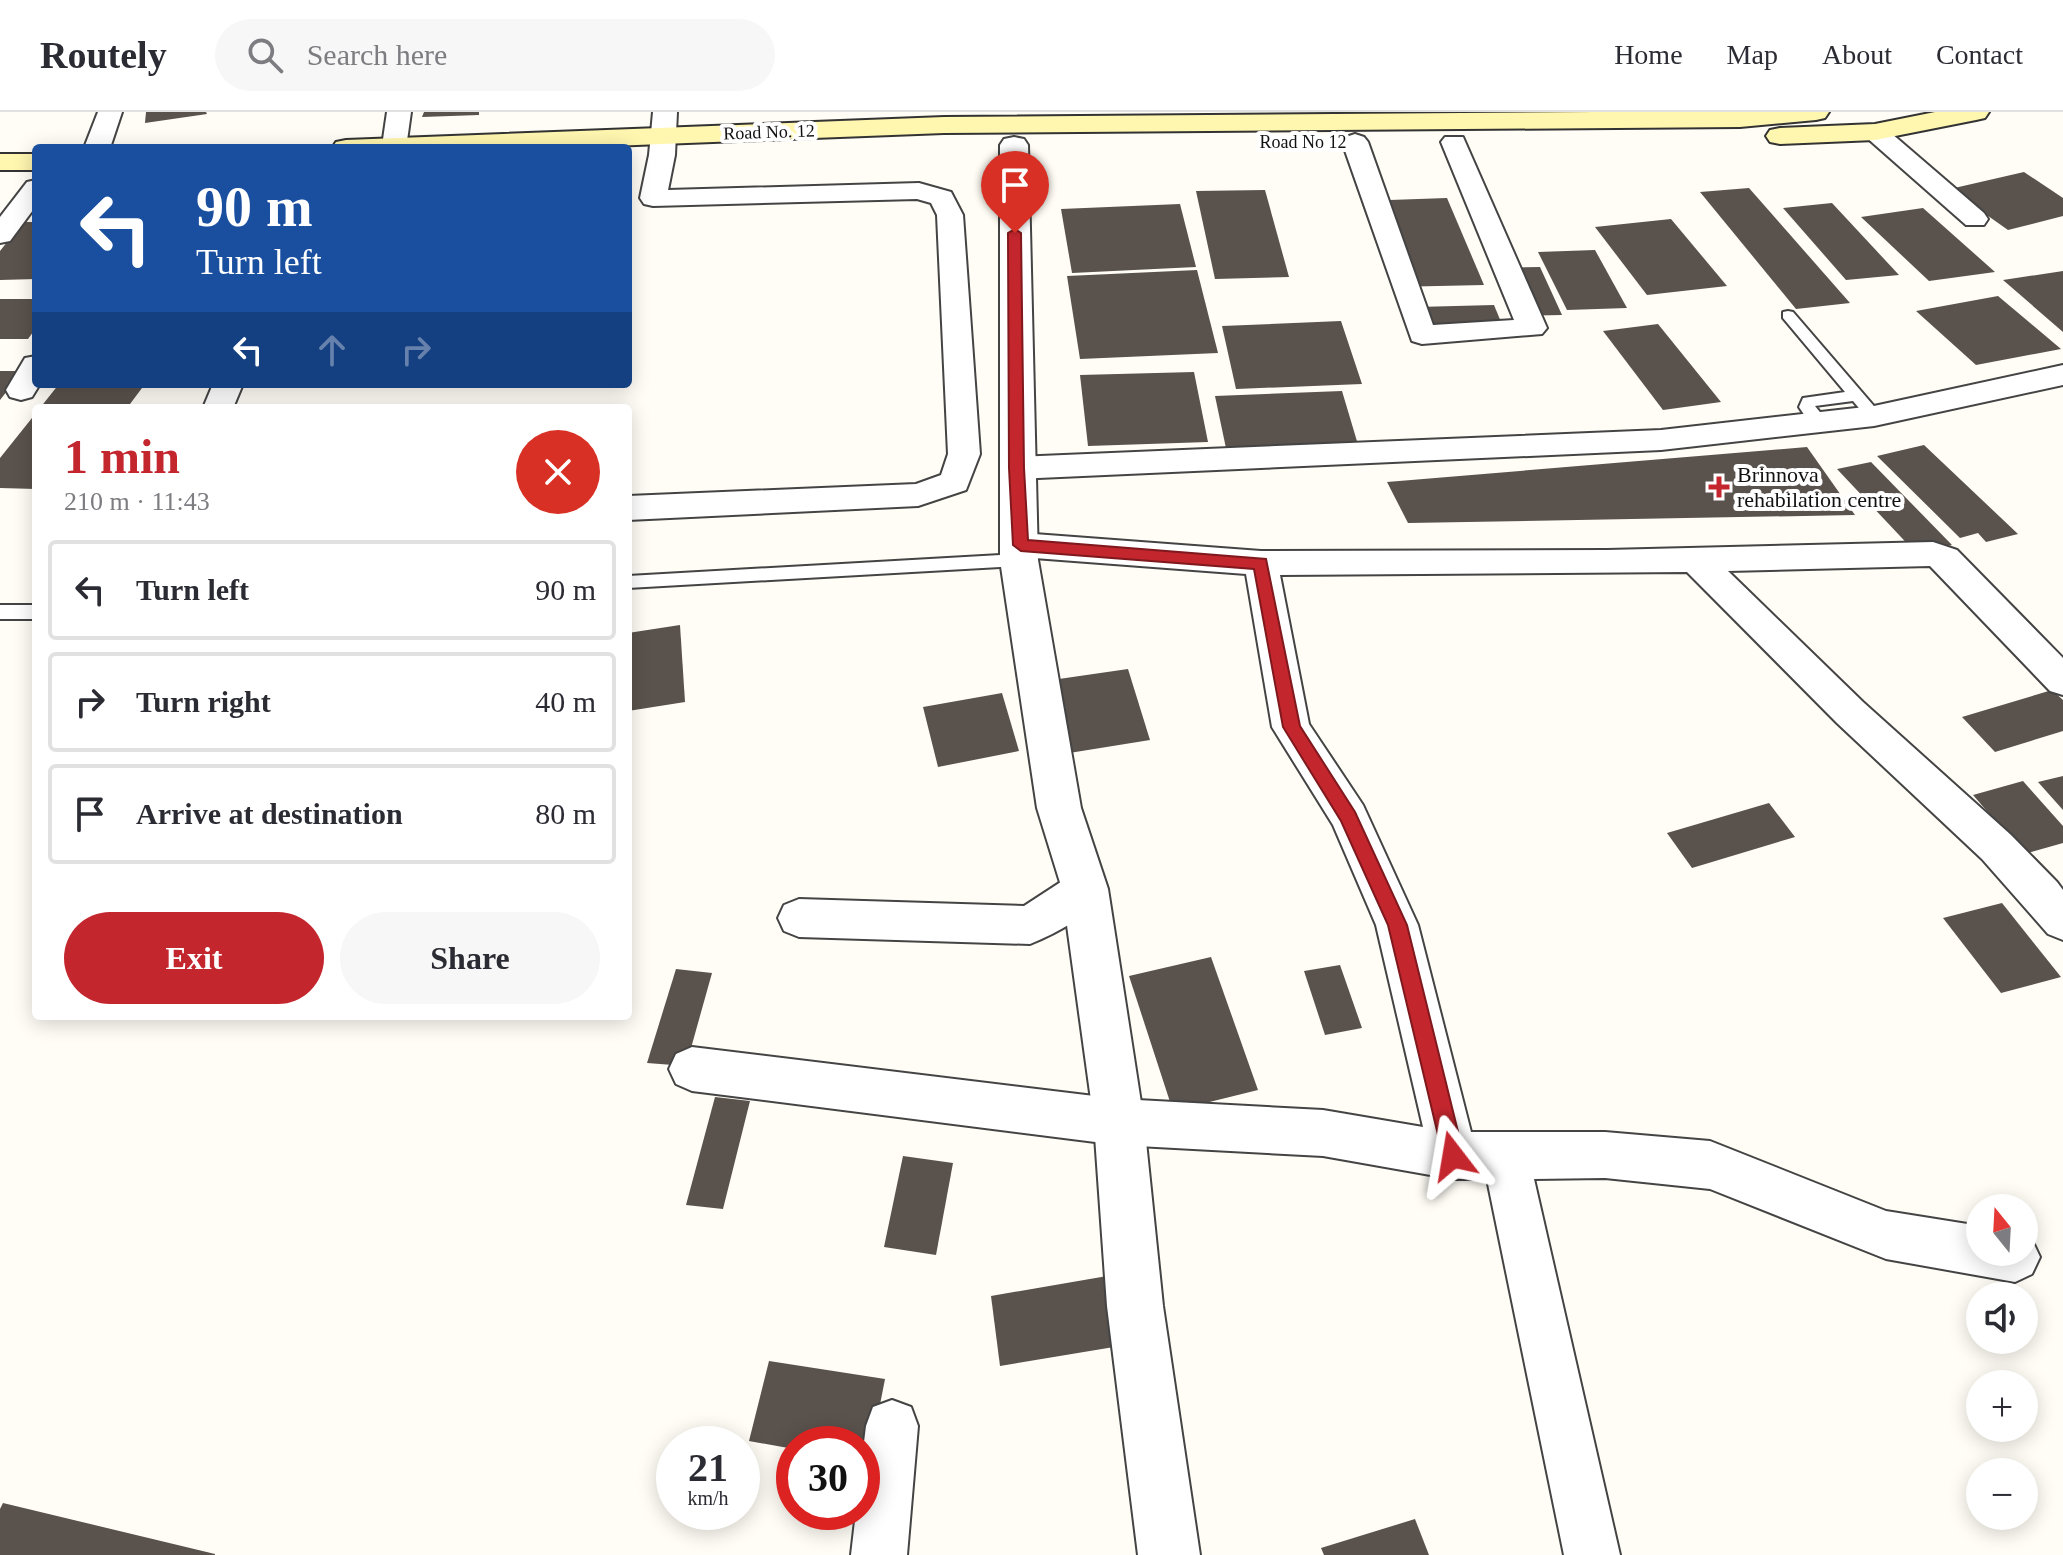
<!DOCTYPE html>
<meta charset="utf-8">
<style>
body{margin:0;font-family:Georgia,serif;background:#f7f7f7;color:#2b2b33;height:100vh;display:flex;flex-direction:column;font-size:30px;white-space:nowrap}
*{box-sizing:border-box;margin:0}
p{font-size:26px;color:#7c7c81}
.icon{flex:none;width:44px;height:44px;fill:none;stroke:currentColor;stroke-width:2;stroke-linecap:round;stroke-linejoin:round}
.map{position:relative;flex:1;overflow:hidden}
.drawer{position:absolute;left:32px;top:292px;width:600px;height:616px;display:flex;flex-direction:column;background:#fff;border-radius:8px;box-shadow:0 4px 20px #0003}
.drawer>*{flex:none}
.banner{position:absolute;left:32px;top:32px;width:600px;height:244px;border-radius:8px;box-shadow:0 4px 20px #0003;background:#1a4fa0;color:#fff;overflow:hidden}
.needle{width:52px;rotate:342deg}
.buttons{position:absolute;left:1966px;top:1082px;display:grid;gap:16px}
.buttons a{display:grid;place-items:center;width:72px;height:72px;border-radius:50%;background:#fff;box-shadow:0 4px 20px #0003;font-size:40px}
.speed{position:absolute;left:656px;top:1314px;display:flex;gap:16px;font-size:40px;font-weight:700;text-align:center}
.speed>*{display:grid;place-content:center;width:104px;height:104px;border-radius:50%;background:#fff;box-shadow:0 4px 20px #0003;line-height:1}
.speed small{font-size:20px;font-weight:400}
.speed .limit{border:12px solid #d22;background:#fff;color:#111}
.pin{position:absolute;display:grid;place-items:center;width:68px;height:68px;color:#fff;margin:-82px -34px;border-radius:50% 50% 50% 0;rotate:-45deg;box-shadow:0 0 8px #0007}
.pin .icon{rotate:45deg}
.me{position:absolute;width:88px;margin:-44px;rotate:346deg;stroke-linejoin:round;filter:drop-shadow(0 0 6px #0008)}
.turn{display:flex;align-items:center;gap:28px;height:168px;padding:0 32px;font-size:36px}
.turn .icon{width:104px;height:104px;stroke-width:2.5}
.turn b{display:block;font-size:56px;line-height:68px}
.lanes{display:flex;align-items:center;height:76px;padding:0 32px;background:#0003;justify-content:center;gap:40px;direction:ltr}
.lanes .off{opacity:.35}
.round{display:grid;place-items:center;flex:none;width:84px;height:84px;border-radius:42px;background:#f7f7f7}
.head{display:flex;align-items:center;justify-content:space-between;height:136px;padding:0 32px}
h1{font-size:48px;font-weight:700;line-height:60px;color:#c4262e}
.cta{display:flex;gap:16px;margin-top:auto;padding:16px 32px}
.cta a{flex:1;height:92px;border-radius:48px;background:#c4262e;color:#fff;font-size:32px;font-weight:700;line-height:92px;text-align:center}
.cta a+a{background:#f7f7f7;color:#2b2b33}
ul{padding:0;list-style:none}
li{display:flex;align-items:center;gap:24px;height:100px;margin:0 16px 12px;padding:0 16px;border:4px solid #e1e1e2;border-radius:8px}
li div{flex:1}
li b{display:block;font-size:30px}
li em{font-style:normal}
header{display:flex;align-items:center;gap:48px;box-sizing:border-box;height:112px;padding:0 40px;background:#fff;border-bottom:2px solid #e1e1e2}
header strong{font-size:38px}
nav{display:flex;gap:44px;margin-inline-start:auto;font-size:28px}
.search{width:560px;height:72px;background:#f7f7f7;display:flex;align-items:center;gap:20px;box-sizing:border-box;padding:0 28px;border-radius:44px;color:#7c7c81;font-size:30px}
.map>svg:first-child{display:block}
.building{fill:#5a524d}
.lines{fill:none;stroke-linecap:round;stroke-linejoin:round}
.service-casing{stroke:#444;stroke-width:4}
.minor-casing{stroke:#444;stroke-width:4}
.tertiary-casing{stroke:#444;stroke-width:4}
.secondary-casing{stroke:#333;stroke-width:4}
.service{fill:#fff;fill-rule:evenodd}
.minor{fill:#fff;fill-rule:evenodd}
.tertiary{fill:#fff;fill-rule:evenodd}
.secondary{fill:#fff6b0;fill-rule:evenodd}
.route{fill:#c4262e;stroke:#7f191e;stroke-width:2}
.poi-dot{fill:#c4262e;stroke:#fff;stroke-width:3}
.labels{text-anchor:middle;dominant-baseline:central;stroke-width:8;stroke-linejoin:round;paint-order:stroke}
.far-street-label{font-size:18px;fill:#111;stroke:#fff}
.poi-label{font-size:22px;fill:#111;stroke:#fff;text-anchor:start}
</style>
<header>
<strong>Routely</strong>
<div class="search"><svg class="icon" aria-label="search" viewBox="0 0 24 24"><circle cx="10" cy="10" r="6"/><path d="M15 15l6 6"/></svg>Search here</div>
<nav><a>Home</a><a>Map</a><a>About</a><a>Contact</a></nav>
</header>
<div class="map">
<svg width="2063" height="1443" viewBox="0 0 2063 1443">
<rect width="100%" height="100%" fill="#fffdf5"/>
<g class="building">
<path d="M146,0h60l1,2 -62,9z"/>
<path d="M424,0h55v3l-57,2z"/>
<path d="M2024,60l39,26v18l-55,14 -58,-41z"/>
<path d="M1749,76l101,115 -54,6 -96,-117z"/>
<path d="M1265,78l24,87 -74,2 -19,-88z"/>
<path d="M1447,86l37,87 -92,2 -31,-86z"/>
<path d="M1832,91l67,72 -53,5 -63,-72z"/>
<path d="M1180,92l16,63 -124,6 -11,-64z"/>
<path d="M1923,96l72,64 -66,9 -68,-64z"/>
<path d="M1671,107l56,67 -80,9 -52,-68z"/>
<path d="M23,110h13v57l-36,1v-29z"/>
<path d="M1595,138l32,58 -60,2 -29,-58z"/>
<path d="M1540,155l22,48 -48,1 -21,-48z"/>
<path d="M1197,158l21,83 -138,6 -13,-83z"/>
<path d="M2063,159v61l-60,-52z"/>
<path d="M1998,184l63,53 -85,16 -60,-54z"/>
<path d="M0,187h36v29l-8,11h-28z"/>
<path d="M1494,193l12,29 -78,2 -11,-29z"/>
<path d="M1341,209l21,63 -126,5 -14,-63z"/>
<path d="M1658,212l63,78 -58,8 -60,-79z"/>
<path d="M0,259h23l-23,29z"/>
<path d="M1194,260l14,70 -120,4 -8,-71z"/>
<path d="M59,272h86l-18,24h-87z"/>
<path d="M1342,279l17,57 -132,5 -12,-57z"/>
<path d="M36,301v76l-36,-1v-30z"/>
<path d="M1924,333l94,89 -32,8 -8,-9 -18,5 -83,-82z"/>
<path d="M1807,335l48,68 -447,8 -21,-41z"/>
<path d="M1871,350l81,83 -36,8 -79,-84z"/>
<path d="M680,513l5,77 -57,9v-78z"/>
<path d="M1128,557l22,71 -87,14 -18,-73z"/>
<path d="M2052,578l11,10v31l-68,21 -33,-35z"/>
<path d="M1002,581l17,58 -81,16 -15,-60z"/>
<path d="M2063,664v34l-25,-28z"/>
<path d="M2023,669l40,45v17l-39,11 -51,-59z"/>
<path d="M1769,691l26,34 -103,31 -25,-35z"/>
<path d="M2002,791l59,74 -60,16 -58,-75z"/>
<path d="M1211,845l47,133 -85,21 -44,-135z"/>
<path d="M1340,853l22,63 -37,7 -21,-64z"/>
<path d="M676,857l36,4 -26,93 -39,-3z"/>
<path d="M715,985l35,4 -27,108 -37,-4z"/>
<path d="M903,1044l50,7 -17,92 -52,-8z"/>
<path d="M1113,1163l13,70 -126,21 -9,-70z"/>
<path d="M769,1249l116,18 -16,82 -7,-1v-16h-68v5l-45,-8z"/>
<path d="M3,1391l212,51v1h-215v-46z"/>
<path d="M1415,1407l14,36h-105l-3,-7z"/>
</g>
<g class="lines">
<g class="service-casing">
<g id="service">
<path d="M1788,199l5,1 86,100v8h-10l-16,-19 -38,5 13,16 -8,5c-9,-2 -16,-12 -21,-20l4,-9 42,-6 -62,-74v-6z"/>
<path d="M1019,442l9,6 -9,6 -391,22v-12z"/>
<rect x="0" y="493" width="36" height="14"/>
</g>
</g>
<g class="minor-casing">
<g id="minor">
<path d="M98,0h24l-12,36h-26z"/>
<path d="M387,0h24l-5,36 -24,-2z"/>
<path d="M653,0h24l-2,43 -7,35 251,-7 32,9 12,23 17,239 -14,36 -48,16 -290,14v-24l288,-12 25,-9 7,-21 -11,-239 -6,-12 -14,-4 -264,7 -9,-2 -4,-6 9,-43z"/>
<path d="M1875,13l9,2 100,86 4,6 -4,6h-18l-100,-88 -3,-5 3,-5z"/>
<path d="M1355,22l9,3 4,5 65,183 81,-5 -73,-178 4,-5h18l84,191 -5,6 -120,10 -10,-3 -70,-199 4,-5z"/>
<path d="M36,68v26l-26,35 -10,2v-26l27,-35z"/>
<path d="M36,244v28h4l-8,13 -11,3 -11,-3 -4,-7 19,-32z"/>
<path d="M2063,253v20l-189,41 -213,24 -645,29 -11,-3 -5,-8 5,-8 11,-3 645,-27 213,-24z"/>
<path d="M213,272h30l-10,24h-30z"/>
<path d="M1021,421l240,18 346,-1 326,-8 24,8 106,108v37l-13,-4 -120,-125 -202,5 135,131 148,133 46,47 6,8v50l-15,-6 -66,-75 -145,-136 -150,-151 -407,3 29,149 54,81 55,120 53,207h134l105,9 176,70 94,15v26h44v-16l8,4 8,17 -8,17 -17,8 -129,-23 -176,-70 -105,-11 -71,1 86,376h-56l-77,-376h-34l-130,-23 -204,-11 -427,-54 -16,-7 -7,-15 7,-15 16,-7 427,52 204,11 100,17 -47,-202 -43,-100 -61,-98 -26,-153 -225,-17 -12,-3 -5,-9 5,-9z"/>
<path d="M1085,759l15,5 6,13c-12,25 -51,45 -76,55l-231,-7 -15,-6 -6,-13 6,-13 15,-6 225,7 46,-30z"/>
<path d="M892,1288l19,7 7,19 -11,129h-56l5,-43h6v-54l4,-32 7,-19z"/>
</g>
</g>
<g class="tertiary-casing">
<path id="tertiary" d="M1014,25l10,2 4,6 10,415 43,248 27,81 36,233 19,184 37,249h-62l-31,-249 -13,-184 -32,-233 -25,-81 -37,-248v-415l4,-6z"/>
</g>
<g class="secondary-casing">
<g id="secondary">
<path d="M1595,0h234l-4,6 -9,2 -76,7 -796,6 -384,15h-228l4,-6 10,-2 598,-23z"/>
<path d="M1935,0h54l-4,6 -9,2 -101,20 -95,4 -10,-2 -4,-6 4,-6 10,-2 95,-4z"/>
<rect x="0" y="42" width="36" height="16"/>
</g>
</g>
<use href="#service" class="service"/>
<use href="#minor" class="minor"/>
<use href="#tertiary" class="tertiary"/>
<use href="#secondary" class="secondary"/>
</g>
<path class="route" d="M1015,117l6,4 3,235 4,72 238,19 34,167 55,86 52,113 57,231 -3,8 -8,3 -7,-3 -3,-8 -55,-231 -47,-104 -58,-94 -29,-158 -233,-18 -8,-6 -4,-77 -1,-235z"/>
<path class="poi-dot" d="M1715 363h8v8h8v8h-8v8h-8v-8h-8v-8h8z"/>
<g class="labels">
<g class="far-street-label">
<text transform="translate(769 20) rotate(-2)">Road No. 12</text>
<text x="1303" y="30">Road No 12</text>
</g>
<g class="poi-label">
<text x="1737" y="362">Brinnova<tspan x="1737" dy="25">rehabilation centre</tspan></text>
</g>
</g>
</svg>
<div class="buttons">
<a><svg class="needle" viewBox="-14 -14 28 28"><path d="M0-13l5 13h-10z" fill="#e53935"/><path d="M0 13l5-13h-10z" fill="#7c7c81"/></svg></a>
<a><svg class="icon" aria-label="sound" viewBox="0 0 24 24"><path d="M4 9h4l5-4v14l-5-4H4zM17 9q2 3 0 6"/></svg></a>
<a>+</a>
<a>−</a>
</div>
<div class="speed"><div>21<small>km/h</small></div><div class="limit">30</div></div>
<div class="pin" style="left:1015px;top:121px;background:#d93025"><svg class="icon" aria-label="arrive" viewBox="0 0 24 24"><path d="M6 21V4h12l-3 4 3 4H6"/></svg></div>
<svg class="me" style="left:1453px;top:1044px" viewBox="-20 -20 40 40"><path d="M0-17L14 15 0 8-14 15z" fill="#c4262e" stroke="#fff" stroke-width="4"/></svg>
<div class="banner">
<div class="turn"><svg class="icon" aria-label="left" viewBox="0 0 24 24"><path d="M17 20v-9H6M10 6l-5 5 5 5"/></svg><div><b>90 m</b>Turn left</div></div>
<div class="lanes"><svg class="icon" aria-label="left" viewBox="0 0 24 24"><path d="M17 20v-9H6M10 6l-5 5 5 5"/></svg><svg class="icon off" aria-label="ahead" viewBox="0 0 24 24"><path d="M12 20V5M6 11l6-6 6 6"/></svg><svg class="icon off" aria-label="right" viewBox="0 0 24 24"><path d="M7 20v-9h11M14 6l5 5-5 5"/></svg></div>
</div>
<section class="drawer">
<div class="head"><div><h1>1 min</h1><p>210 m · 11:43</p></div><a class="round" style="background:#d93025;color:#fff"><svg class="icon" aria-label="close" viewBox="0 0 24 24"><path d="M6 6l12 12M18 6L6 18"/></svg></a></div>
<ul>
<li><svg class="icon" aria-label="left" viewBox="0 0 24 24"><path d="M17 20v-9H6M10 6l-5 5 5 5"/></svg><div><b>Turn left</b></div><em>90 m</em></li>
<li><svg class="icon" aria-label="right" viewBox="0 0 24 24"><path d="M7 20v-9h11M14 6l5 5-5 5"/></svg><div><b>Turn right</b></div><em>40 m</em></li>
<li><svg class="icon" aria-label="arrive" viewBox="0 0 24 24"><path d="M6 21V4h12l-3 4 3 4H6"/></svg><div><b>Arrive at destination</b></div><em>80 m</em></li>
</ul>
<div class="cta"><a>Exit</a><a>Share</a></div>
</section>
</div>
